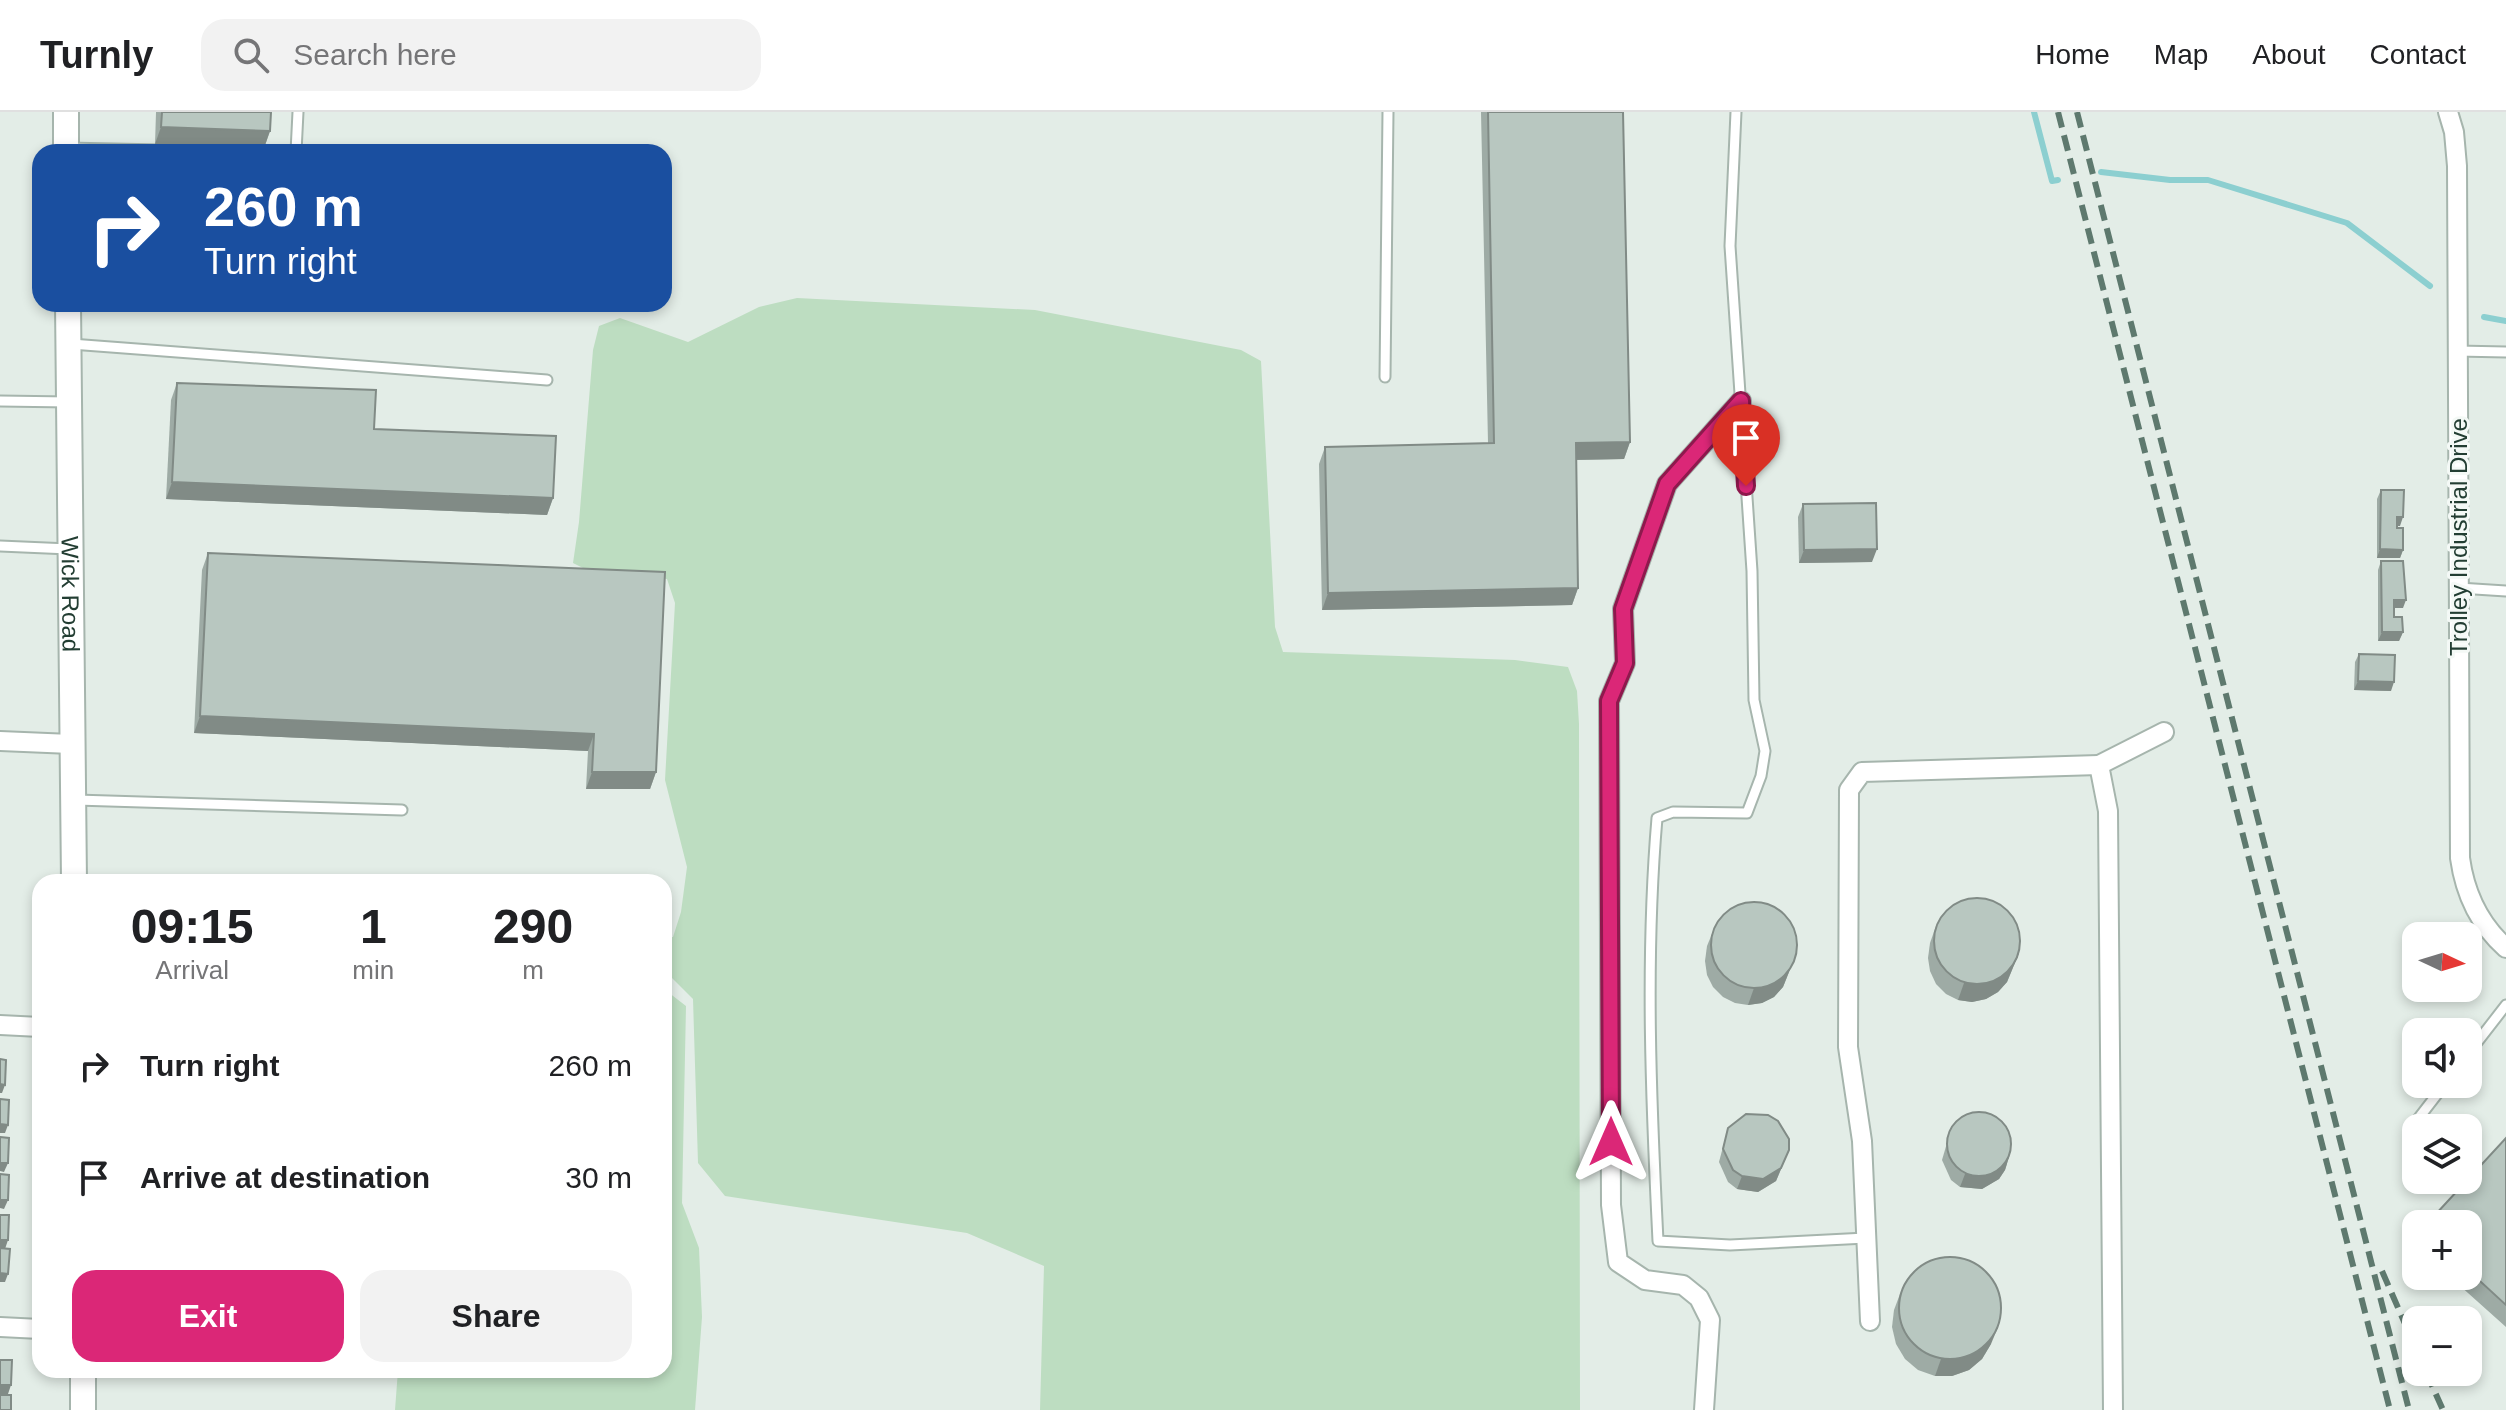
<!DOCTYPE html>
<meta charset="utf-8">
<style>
body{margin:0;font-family:Arial,sans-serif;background:#f2f2f2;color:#202124;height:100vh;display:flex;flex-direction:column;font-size:30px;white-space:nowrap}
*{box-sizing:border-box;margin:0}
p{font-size:26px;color:#757577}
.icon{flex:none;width:44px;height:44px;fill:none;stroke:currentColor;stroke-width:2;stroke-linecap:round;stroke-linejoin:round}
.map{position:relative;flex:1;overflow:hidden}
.drawer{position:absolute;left:32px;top:762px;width:640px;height:504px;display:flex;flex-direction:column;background:#fff;border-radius:24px;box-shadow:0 4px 12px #0003}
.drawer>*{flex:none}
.banner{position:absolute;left:32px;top:32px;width:640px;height:168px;border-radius:24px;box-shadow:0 4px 12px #0003;background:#1a4fa0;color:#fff;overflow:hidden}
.needle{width:52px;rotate:94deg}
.buttons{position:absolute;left:2402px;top:810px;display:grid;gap:16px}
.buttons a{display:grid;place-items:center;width:80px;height:80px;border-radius:16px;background:#fff;box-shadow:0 4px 12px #0003;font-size:40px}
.pin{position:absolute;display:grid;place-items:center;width:68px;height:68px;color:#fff;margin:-82px -34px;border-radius:50% 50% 50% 0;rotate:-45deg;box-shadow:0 0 8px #0007}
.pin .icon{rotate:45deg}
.me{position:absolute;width:88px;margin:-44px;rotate:0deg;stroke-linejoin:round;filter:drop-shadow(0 0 6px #0008)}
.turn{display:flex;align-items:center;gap:28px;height:168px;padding:0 40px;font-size:36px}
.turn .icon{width:104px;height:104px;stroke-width:2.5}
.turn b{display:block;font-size:56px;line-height:68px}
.eta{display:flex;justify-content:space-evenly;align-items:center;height:136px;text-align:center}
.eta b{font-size:48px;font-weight:600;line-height:56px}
.action{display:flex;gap:16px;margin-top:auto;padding:16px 40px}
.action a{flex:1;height:92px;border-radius:24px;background:#db2777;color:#fff;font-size:32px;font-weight:600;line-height:92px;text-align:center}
.action a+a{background:#f2f2f2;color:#202124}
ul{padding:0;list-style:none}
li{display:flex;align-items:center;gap:24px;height:112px;padding:0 40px}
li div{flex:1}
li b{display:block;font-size:30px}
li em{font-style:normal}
header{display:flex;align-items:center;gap:48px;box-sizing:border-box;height:112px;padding:0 40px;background:#fff;border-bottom:2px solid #e0e0e0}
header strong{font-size:38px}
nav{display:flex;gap:44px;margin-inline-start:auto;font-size:28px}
.search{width:560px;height:72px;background:#f2f2f2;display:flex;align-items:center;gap:20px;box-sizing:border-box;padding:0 28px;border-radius:24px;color:#757577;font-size:30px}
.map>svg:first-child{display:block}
.green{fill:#bdddc1}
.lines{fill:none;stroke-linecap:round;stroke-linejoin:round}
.stream{stroke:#8ccfd0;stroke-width:6}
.service-casing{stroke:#a6b5ad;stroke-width:13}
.minor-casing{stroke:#a6b5ad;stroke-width:22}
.tertiary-casing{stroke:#a6b5ad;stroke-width:28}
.service{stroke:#fff;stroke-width:9}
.minor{stroke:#fff;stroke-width:18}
.tertiary{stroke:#fff;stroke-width:24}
.rail{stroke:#5e796e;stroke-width:6;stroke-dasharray:16 8;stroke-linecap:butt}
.wall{fill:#9eaba5}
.shaded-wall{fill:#818b86}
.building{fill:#b8c7c0;stroke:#818b86;stroke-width:2}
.route-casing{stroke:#8e194d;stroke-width:20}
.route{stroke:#db2777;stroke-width:14}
.labels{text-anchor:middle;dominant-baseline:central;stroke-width:6;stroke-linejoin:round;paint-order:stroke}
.street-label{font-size:24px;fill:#233e33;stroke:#f4f9f6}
</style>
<header>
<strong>Turnly</strong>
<div class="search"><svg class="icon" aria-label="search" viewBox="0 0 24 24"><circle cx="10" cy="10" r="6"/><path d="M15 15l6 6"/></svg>Search here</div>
<nav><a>Home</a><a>Map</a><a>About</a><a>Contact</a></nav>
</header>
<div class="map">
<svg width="2506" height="1298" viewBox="0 0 2506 1298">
<rect width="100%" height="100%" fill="#e3ede7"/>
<g class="green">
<path d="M797,186l238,12 206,40 20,11 14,266 8,25 232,8 53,7 9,24 2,33 1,686h-540l4,-144 -77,-33 -242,-37 -27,-33 -5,-164 -29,-29v-32l9,-1 8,-25 6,-45 -22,-87 10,-177 -8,-24 -80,-9 -14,-7 6,-41 14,-172 6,-24 21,-8 68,24 71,-35z"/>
<path d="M664,877l22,17 -4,197 17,45 3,69 -7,93h-300l3,-40h266z"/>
</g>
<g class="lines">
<g class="stream">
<path d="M2034,0l18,69 6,-1"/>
<path d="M2101,60l69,8h38l139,43 83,63"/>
<path d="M2484,205l22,4"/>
</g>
<g class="service-casing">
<g id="service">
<path d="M1736,0l-6,134 22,325 2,129 11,51 -4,25 -14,37 -74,-1 -16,6c-12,141 -6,282 1,423l72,4 136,-7"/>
<path d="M66,36l196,4"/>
<path d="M296,40l2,-40"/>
<path d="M71,232l476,36"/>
<path d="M2457,239l49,1"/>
<path d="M1385,265l3,-265"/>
<path d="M0,289l69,1"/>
<path d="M0,434l69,3"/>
<path d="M2459,476l47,3"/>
<path d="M76,688l326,10"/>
<path d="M2468,942l38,-49"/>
<path d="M2411,1016l34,-44"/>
</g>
</g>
<g class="minor-casing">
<g id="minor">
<path d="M2448,0l6,20 3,34 3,692c5,36 19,66 46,90"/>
<path d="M0,629l71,3"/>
<path d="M0,913l40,2"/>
<path d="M1870,1209l-8,-180 -14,-94 1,-257 13,-18 237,-7"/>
<path d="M0,1215l40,2"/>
<path d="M1704,1298l6,-90 -11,-22 -16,-13 -38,-5 -27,-18 -7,-57 -2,-504 16,-38 -2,-54 44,-125 74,-83"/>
<path d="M2113,1298l-5,-599 -9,-46 65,-33"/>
</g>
</g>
<g class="tertiary-casing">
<g id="tertiary">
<path d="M66,0v40"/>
<path id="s1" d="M68,192l6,578"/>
<path d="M83,1258v40"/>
</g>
</g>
<use href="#service" class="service"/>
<use href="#minor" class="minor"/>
<use href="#tertiary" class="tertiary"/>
<g class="rail">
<path d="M2058,0l332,1298"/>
<path d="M2077,0l332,1298"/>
<path d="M2382,1159l34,78"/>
<path d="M2426,1260l17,38"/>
</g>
</g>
<g class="wall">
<path d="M156,0h115l-1,19 -6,17 -109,-4z"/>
<path d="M1481,0h142l7,330 -6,17 -48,1 2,128 -6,17 -250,5 -3,-146 6,-17 163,-4z"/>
<path d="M177,271l197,46 179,69 -6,17 -381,-16 5,-99z"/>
<path d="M2381,378l19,36h-3l6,24 -3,8h-23v-59z"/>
<path d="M1803,392l69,58 -73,1 -1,-46z"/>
<path d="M208,441l457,19 -9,200 -6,17h-64l2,-38 -394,-18 8,-163z"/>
<path d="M2381,449l22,47h-9v9l9,15 -4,9h-21v-71z"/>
<path d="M2359,542l32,37 -37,-1 1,-28z"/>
<path d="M1936,814l83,27 -12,29 -9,10 -12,7 -14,3 -14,-2 -12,-6 -10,-10 -6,-13 -2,-13 2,-15z"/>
<path d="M1714,817l81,28 -12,30 -9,10 -12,6 -14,2 -13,-2 -12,-6 -10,-10 -6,-12 -2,-14 2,-15z"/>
<path d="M1952,1014l57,31 -4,13 -6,9 -17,10 -22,-2 -9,-7 -9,-20z"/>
<path d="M1728,1016l61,22 -13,31 -18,11 -21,-3 -9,-7 -9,-20z"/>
<path d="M2506,1026v189l-57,-51h19v-52h-36l3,-9z"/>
<path d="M1900,1182l91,50 -9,15 -13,11 -17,6h-17l-17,-6 -13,-11 -9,-15 -4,-17 2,-17z"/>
</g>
<g class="shaded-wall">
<path d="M161,15l109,4 -6,17 -109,-4z"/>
<path d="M1630,330l-6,17 -55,1 7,-17z"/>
<path d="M172,370l381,16 -6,17 -381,-16z"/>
<path d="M2397,405h6l-3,9h-6z"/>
<path d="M1877,437l-5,13 -73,1 5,-13z"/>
<path d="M2380,437l23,1 -3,8h-23z"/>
<path d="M1578,476l-6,17 -250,5 6,-17z"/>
<path d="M2394,488h12l-3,8h-12z"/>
<path d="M2382,520h21l-4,9h-21z"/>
<path d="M2358,569l36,1 -3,9 -37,-1z"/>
<path d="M200,604l394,18 -6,17 -394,-18z"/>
<path d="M592,660h64l-6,17h-64z"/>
<path d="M2019,841l-12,29 -9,10 -12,7 -14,3 -14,-2 6,-17z"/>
<path d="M1795,845l-12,30 -9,10 -12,6 -14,2 6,-17z"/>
<path d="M0,972l5,1 -3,8h-2z"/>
<path d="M0,1012l8,1 -3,8h-5z"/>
<path d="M1789,1038l-13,31 -18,11 -21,-3 5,-13z"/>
<path d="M2009,1045l-4,13 -6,9 -17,10 -22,-2 5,-13z"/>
<path d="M0,1051h8l-4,9 -4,-1z"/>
<path d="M0,1088h8l-4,9 -4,-1z"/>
<path d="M0,1128h8l-3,9 -5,-1z"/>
<path d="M0,1161l8,1 -3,8h-5z"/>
<path d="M1998,1215l-7,17 -9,15 -13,11 -17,6h-17l6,-17z"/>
<path d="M0,1273h11l-3,9h-8z"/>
</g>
<g class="building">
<path d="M162,0h109l-1,19 -109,-4z"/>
<path d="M1488,0h135l7,330 -54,1 2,145 -250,5 -3,-146 169,-4z"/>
<path d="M177,271l199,7 -2,39 182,7 -3,62 -381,-16z"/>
<path d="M2381,378h23l-1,27h-6v11h6v22l-23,-1z"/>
<path d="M1876,391l1,46 -73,1 -1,-46z"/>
<path d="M208,441l457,19 -9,200h-64l2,-38 -394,-18z"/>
<path d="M2381,449h22l3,39h-12v17h8l1,15h-21z"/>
<path d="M2359,542l36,1 -1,27 -36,-1z"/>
<circle cx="1977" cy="829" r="43"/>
<circle cx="1754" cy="833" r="43"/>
<path d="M0,947l6,1 -1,25 -5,-1z"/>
<path d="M0,987l9,1 -1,25 -8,-1z"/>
<circle cx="1979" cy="1032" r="32"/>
<path d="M1746,1002l22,1 10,6 11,18v11l-8,18 -18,11 -21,-3 -9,-6 -10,-21 5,-21z"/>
<path d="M0,1025l9,1 -1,25h-8z"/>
<path d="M2506,1026v167l-38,-35v-46h-29l-4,-9z"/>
<path d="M0,1062l9,1 -1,25h-8z"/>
<path d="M0,1103h9l-1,25h-8z"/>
<path d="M0,1136l10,1 -2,25 -8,-1z"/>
<circle cx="1950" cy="1196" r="51"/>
<path d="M0,1248h12l-1,25h-11z"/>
<rect x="0" y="1283" width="11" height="15"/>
</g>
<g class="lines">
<g class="route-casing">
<path id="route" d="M1611,1030l-2,-441 16,-38 -2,-54 44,-125 74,-83 5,85"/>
</g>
<use href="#route" class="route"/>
</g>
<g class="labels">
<g class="street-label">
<text transform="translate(2458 425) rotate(-90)">Trolley Industrial Drive</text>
<text stroke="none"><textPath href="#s1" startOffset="290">Wick Road</textPath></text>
</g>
</g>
</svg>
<div class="buttons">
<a><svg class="needle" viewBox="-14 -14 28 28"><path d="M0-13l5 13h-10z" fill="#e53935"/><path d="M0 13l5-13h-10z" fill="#757577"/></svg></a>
<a><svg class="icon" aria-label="sound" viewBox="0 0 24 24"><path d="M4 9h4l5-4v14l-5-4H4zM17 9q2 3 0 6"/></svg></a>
<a><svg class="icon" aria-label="layers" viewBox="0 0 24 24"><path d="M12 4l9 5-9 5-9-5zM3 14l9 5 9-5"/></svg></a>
<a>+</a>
<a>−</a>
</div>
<div class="pin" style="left:1746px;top:374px;background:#d93025"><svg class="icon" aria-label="arrive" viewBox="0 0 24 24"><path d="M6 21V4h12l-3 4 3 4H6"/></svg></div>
<svg class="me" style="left:1611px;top:1030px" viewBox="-20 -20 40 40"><path d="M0-17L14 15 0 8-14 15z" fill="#db2777" stroke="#fff" stroke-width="4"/></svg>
<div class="banner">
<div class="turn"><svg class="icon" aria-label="right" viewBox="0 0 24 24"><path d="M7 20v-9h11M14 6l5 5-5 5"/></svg><div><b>260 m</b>Turn right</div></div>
</div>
<section class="drawer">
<div class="eta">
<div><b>09:15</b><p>Arrival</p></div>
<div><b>1</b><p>min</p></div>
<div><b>290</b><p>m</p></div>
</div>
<ul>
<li><svg class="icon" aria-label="right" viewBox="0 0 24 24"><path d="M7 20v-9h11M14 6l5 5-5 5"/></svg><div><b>Turn right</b></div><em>260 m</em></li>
<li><svg class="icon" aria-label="arrive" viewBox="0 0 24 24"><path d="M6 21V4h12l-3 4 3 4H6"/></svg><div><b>Arrive at destination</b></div><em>30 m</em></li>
</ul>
<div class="action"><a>Exit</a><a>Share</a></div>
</section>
</div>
